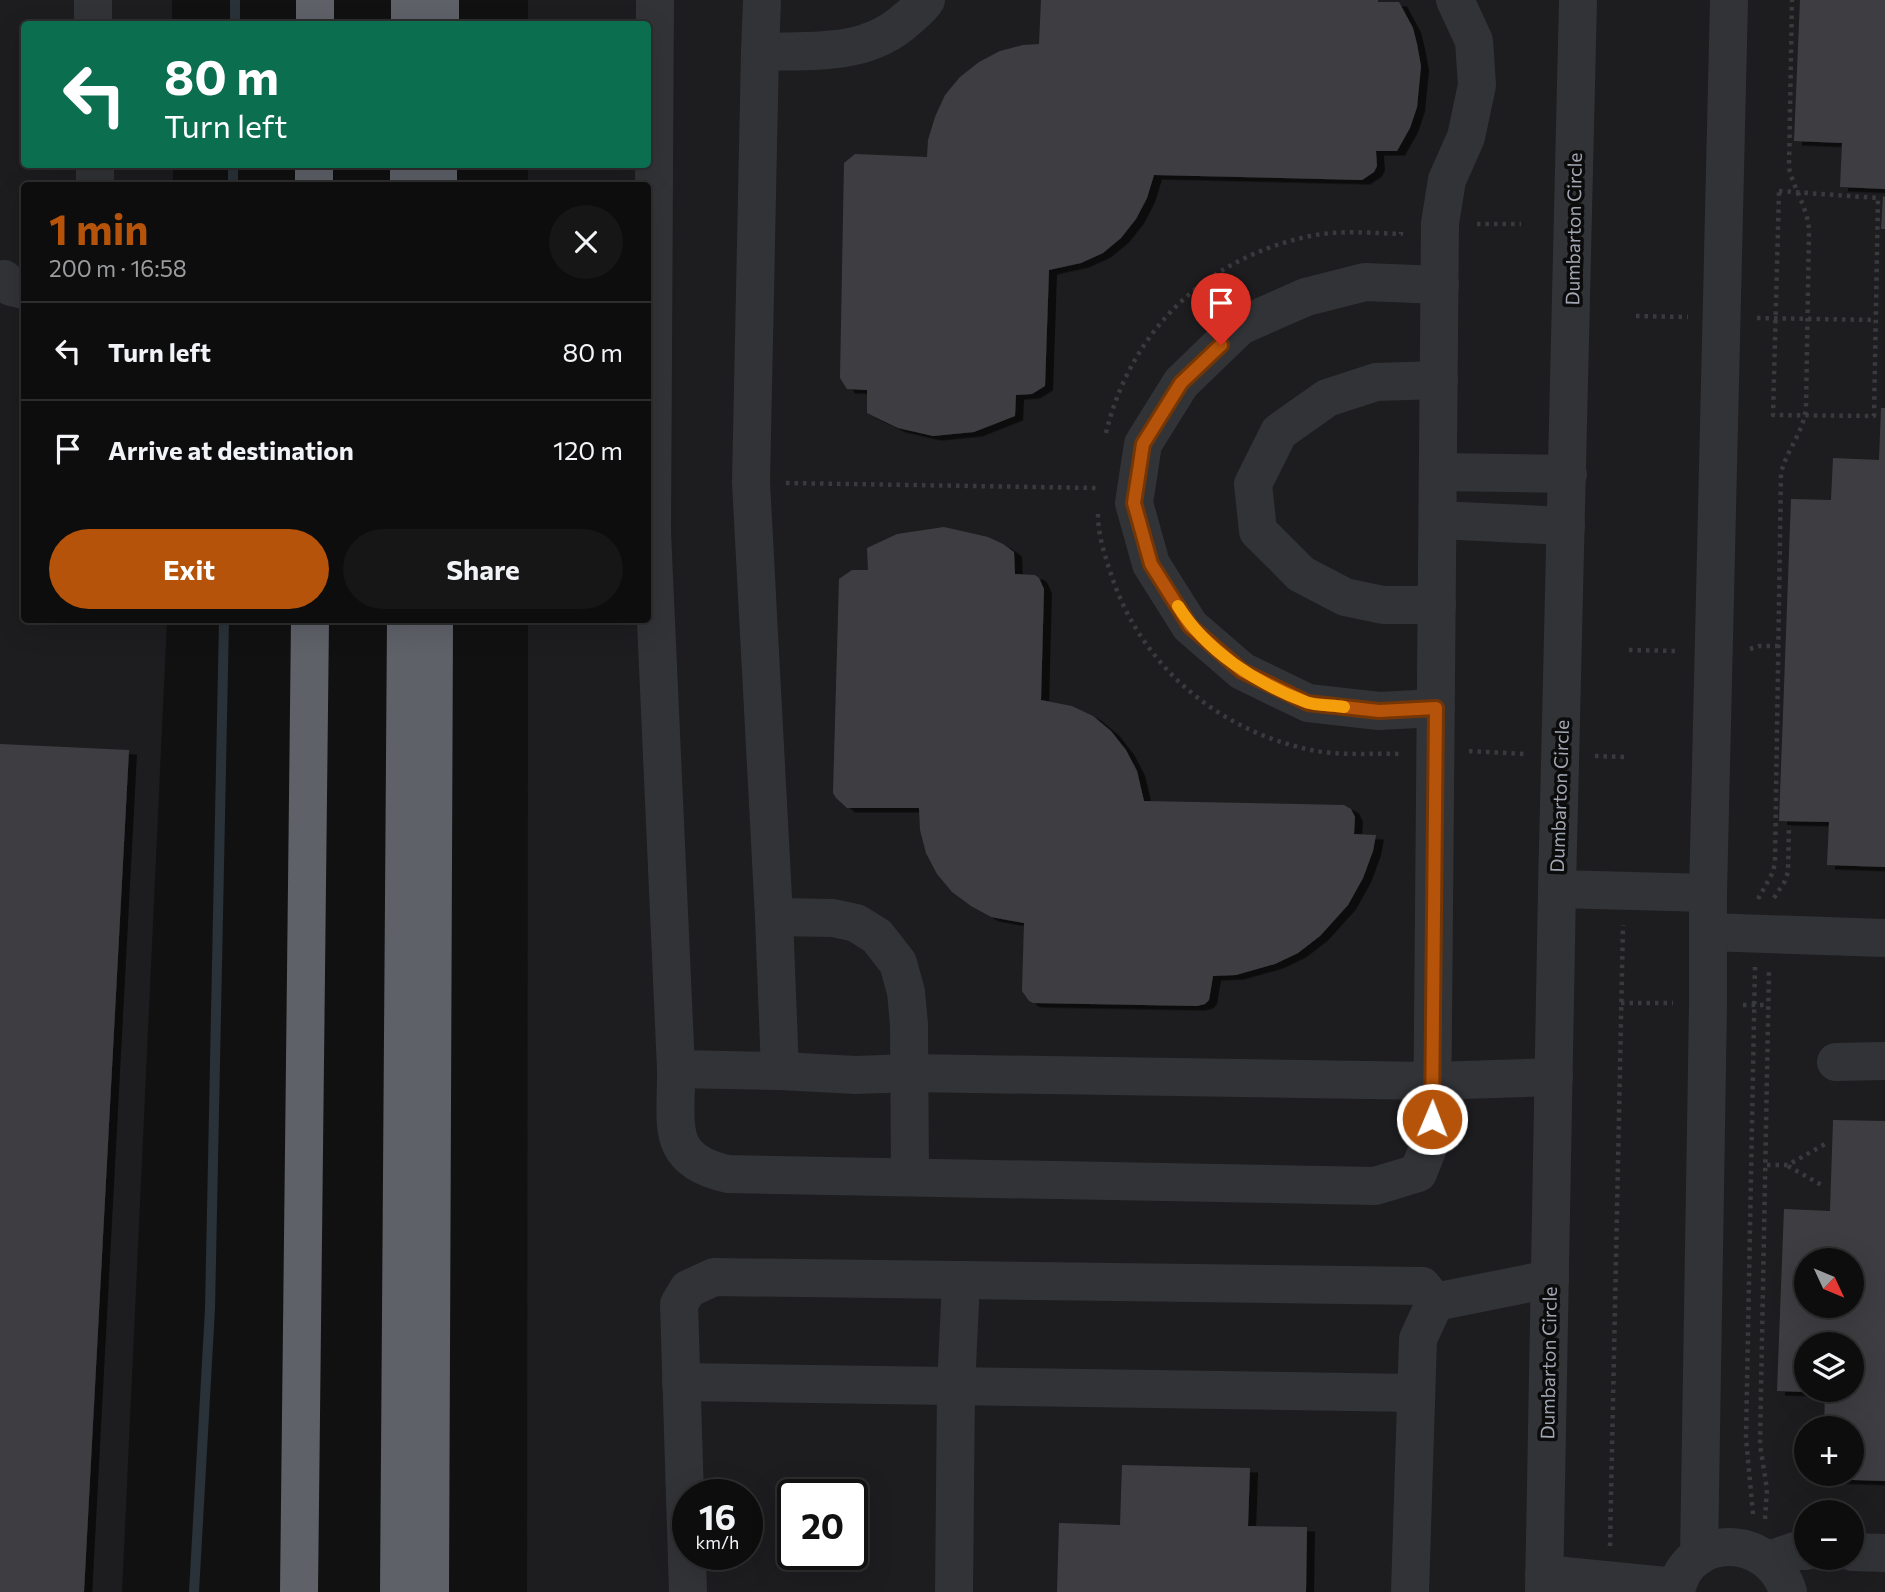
<!DOCTYPE html>
<meta charset="utf-8">
<style>
body{margin:0;font-family:Commissioner,sans-serif;background:#161617;color:#f1f3f6;height:100vh;display:flex;flex-direction:column;font-size:26px;white-space:nowrap}
*{box-sizing:border-box;margin:0}
p{font-size:23px;color:#9a9c9e}
.icon{flex:none;width:38px;height:38px;fill:none;stroke:currentColor;stroke-width:2;stroke-linecap:round;stroke-linejoin:round}
.map{position:relative;flex:1;overflow:hidden}
.side{position:absolute;left:21px;top:182px;width:630px;height:441px;display:flex;flex-direction:column;background:#0d0d0e;border-radius:7px;box-shadow:0 7px 28px #0002,0 0 0 2px #2d2d2e}
.side>*{flex:none}
.top-card{position:absolute;left:21px;top:21px;width:630px;height:147px;border-radius:7px;box-shadow:0 7px 28px #0002,0 0 0 2px #2d2d2e;background:#0b6e4f;color:#fff;overflow:hidden}
.needle{width:46px;rotate:134deg}
.controls{position:absolute;left:1794px;top:1248px;display:grid;gap:14px}
.controls a{display:grid;place-items:center;width:70px;height:70px;border-radius:50%;background:#0d0d0e;box-shadow:0 7px 28px #0002,0 0 0 2px #2d2d2e;font-size:35px}
.speed{position:absolute;left:672px;top:1479px;display:flex;gap:14px;font-size:35px;font-weight:700;text-align:center}
.speed>*{display:grid;place-content:center;width:91px;height:91px;border-radius:50%;background:#0d0d0e;box-shadow:0 7px 28px #0002,0 0 0 2px #2d2d2e;line-height:1}
.speed small{font-size:18px;font-weight:400}
.speed .limit{border:4px solid #111;border-radius:10px;background:#fff;color:#111}
.pin{position:absolute;display:grid;place-items:center;width:60px;height:60px;color:#fff;margin:-72px -30px;border-radius:50% 50% 50% 0;rotate:-45deg;box-shadow:0 0 7px #0007}
.pin .icon{rotate:45deg}
.me{position:absolute;width:77px;margin:-38px;rotate:1deg;stroke-linejoin:round;filter:drop-shadow(0 0 5px #0008)}
.turn{display:flex;align-items:center;gap:24px;height:147px;padding:0 28px;font-size:32px}
.turn .icon{width:91px;height:91px;stroke-width:2.5}
.turn b{display:block;font-size:49px;line-height:60px}
.round{display:grid;place-items:center;flex:none;width:74px;height:74px;border-radius:37px;background:#161617}
.summary{display:flex;align-items:center;justify-content:space-between;height:119px;padding:0 28px}
h1{font-size:42px;font-weight:700;line-height:52px;color:#b45309}
.action{display:flex;gap:14px;margin-top:auto;padding:14px 28px}
.action a{flex:1;height:80px;border-radius:42px;background:#b45309;color:#fff;font-size:28px;font-weight:700;line-height:80px;text-align:center}
.action a+a{background:#161617;color:#f1f3f6}
ul{padding:0;list-style:none}
li{display:flex;align-items:center;gap:21px;height:98px;padding:0 28px;border-top:2px solid #2d2d2e}
li div{flex:1}
li b{display:block;font-size:26px}
li em{font-style:normal}
.map>svg:first-child{display:block}
.built{fill:#1d1d1f;fill-rule:evenodd}
.lines{fill:none;stroke-linecap:round;stroke-linejoin:round}
.stream{stroke:#293238;stroke-width:10}
.building{fill:#3d3e42;fill-rule:evenodd;filter:url(#shadow)}
.path{stroke:#383a3e;stroke-width:4.5;stroke-dasharray:3.5 5;stroke-linecap:butt}
.minor{stroke:#323337;stroke-width:38}
.highway{stroke:#5e6168;stroke-width:38}
.route-casing{stroke:#753606;stroke-width:18}
.route{stroke:#b45309;stroke-width:12}
.slow{stroke:#f59e0b;stroke-width:12}
.labels{text-anchor:middle;dominant-baseline:central;stroke-width:7;stroke-linejoin:round;paint-order:stroke}
.street-label{font-size:19px;fill:#a2a8b3;stroke:#0c0c0d}
</style>
<div class="map">
<svg width="1885" height="1592" viewBox="0 0 1885 1592">
<defs>
<filter id="shadow"><feDropShadow dx="8" dy="4.5" stdDeviation="0" flood-color="#0009"/></filter>
</defs>
<rect width="100%" height="100%" fill="#111112"/>
<g class="built">
<path d="M0,0h172v24h-148v140l149,1v20l-149,1v434h143l-45,972h-122z"/>
<path d="M528,0h1357v1592h-1358l1,-972h120v-434l-120,-1v-20l120,-1v-140h-120zM1806,1260h46v46h-46zM1806,1344h46v46h-46zM1806,1428h46v46h-46zM688,1494h59v60h-59zM793,1494h59v60h-59zM1806,1512h46v46h-46z"/>
</g>
<g class="lines">
<g class="stream">
<path d="M235,24v-24"/>
<path d="M233,186v-22"/>
<path d="M194,1592l16,-283 14,-689"/>
</g>
</g>
<g class="building">
<path d="M1041,0h337v2h21l14,26 4,16 4,22 -4,41 -7,21 -13,23h-21l1,15 -3,6 -12,8 -208,-5 -7,23 -11,21 -15,19 -18,15 -22,10 -32,7 -4,116 -13,8 -16,1 -1,21 -41,16 -41,4 -35,-8 -31,-15v-23l-20,-1 -7,-11 4,-215 11,-9 72,3 1,-17 7,-23 10,-22 15,-18 19,-15 21,-11 23,-6 16,-1z"/>
<path d="M1800,0h85v189l-45,-2 2,-44 -48,-2z"/>
<path d="M1883,196l2,1v32h-4z"/>
<path d="M1881,408h4v459l-58,-2 2,-43 -50,-1 12,-322 40,1 2,-42 46,2z"/>
<path d="M944,527l44,10 15,7 11,8 1,22 20,1 4,3 5,11 -3,111 31,6 21,10 18,15 15,19 11,21 7,30 200,4 7,4 4,8 -1,17 22,1 -3,16 -10,27 -15,27 -28,31 -22,17 -23,11 -39,11 -23,1 -4,24 -4,4 -8,2 -164,-3 -4,-2 -7,-10 2,-68 -33,-6 -20,-11 -19,-14 -15,-18 -11,-21 -6,-23 -1,-22h-72l-11,-10 -3,-5 6,-214 13,-9h16l-1,-22 30,-14z"/>
<path d="M0,744l129,6 -45,842h-84z"/>
<path d="M1833,1120l52,1v360l-63,-2v-5h30v-46h-28l1,-36h-15v-2h42v-46h-46v48l-29,-1 7,-182 46,2zM1806,1260h46v46h-46z"/>
<path d="M1122,1465l128,3 -2,58 59,1 -1,65h-249l2,-69 61,2z"/>
</g>
<g class="lines">
<g class="path">
<path d="M1779,191l99,7 -4,218 -101,-1z"/>
<path d="M1477,224h44"/>
<path d="M1636,316l52,1"/>
<path d="M1757,318l119,2"/>
<path d="M1106,433c25,-103 100,-175 204,-197 29,-6 61,-3 91,-2v-2"/>
<path d="M786,483l311,5"/>
<path d="M1098,514c0,20 6,39 12,57 29,93 106,159 201,179 28,6 61,3 90,4"/>
<path d="M1750,649l9,-3h20"/>
<path d="M1629,650l48,1"/>
<path d="M1469,751l55,3"/>
<path d="M1595,756l31,1"/>
<path d="M1774,898l11,-17 3,-9 1,-47"/>
<path d="M1758,899l15,-27 2,-10 6,-389c6,-24 23,-41 25,-66l3,-176c-1,-23 -15,-41 -20,-63l3,-168"/>
<path d="M1621,1003h52"/>
<path d="M1743,1005h25"/>
<path d="M1767,1165h21l37,-21"/>
<path d="M1788,1166l37,21"/>
<path d="M1753,1514l-7,-76 9,-471"/>
<path d="M1765,1519l2,-30 -7,-44 9,-476"/>
<path d="M1610,1546l13,-621"/>
</g>
<g class="minor">
<path d="M93,0v24"/>
<path d="M655,0l-3,532 24,537c1,54 -13,91 52,105l647,12 43,-13 14,-35 8,-915 7,-43 19,-43 11,-52 -3,-44 -19,-41"/>
<path d="M926,0c-5,8 -12,13 -19,19 -41,38 -95,31 -147,33l-9,430 23,435 6,154 76,4 55,-2 521,8 122,-4"/>
<path d="M760,52l2,-52"/>
<path d="M95,164v22"/>
<path d="M4,279l7,8 13,3"/>
<path d="M1438,472l130,2"/>
<path d="M1438,520l128,6"/>
<path d="M1437,605h-54l-38,-8 -44,-23 -43,-43 -5,-47 26,-52 48,-34 49,-16 63,-2"/>
<path d="M1436,708l-57,3 -71,-8 -66,-32 -52,-45 -39,-62 -17,-61 9,-59 38,-61 59,-57 66,-29 59,-15 75,3"/>
<path d="M1557,889l151,4"/>
<path d="M774,917l59,1 23,5 21,13 21,27 8,29 3,32 1,153"/>
<path d="M1708,932l177,6"/>
<path d="M1836,1062l49,-1"/>
<path d="M676,1069l104,2"/>
<path d="M681,1382l734,11"/>
<path d="M1852,1552l33,1"/>
<path d="M1699,1556l9,-552v-111l21,-893"/>
<path d="M1769,1560l26,-9h11"/>
<path d="M1544,1574l132,13"/>
<path d="M688,1592l-9,-288 9,-15 26,-12 708,9 13,16"/>
<path d="M954,1592l2,-205 5,-105"/>
<path d="M1410,1592l8,-253 17,-37 115,-23"/>
<path d="M1544,1592l13,-703 21,-889"/>
<path d="M1676,1592c10,-60 94,-60 112,0"/>
</g>
<g class="highway">
<path d="M315,24v-24"/>
<path d="M410,24v-24"/>
<path d="M440,24v-24"/>
<path d="M314,186v-22"/>
<path d="M409,186v-22"/>
<path d="M438,186v-22"/>
<path d="M299,1592l11,-972"/>
<path d="M399,1592l7,-972"/>
<path d="M430,1592l4,-972"/>
</g>
</g>
<g class="lines">
<g class="route-casing">
<path id="route" d="M1221,345l-40,38 -38,61 -9,59 17,61 39,62 52,45 66,32 71,8 57,-3 -4,411"/>
</g>
<use href="#route" class="route"/>
<path class="slow" d="M1178,606c28,45 78,77 128,96 11,4 26,3 38,5"/>
</g>
<g class="labels">
<g class="street-label">
<text transform="translate(1573 229) rotate(-89)">Dumbarton Circle</text>
<text transform="translate(1559 796) rotate(-88)">Dumbarton Circle</text>
<text transform="translate(1548 1363) rotate(-89)">Dumbarton Circle</text>
</g>
</g>
</svg>
<div class="controls">
<a><svg class="needle" viewBox="-14 -14 28 28"><path d="M0-13l5 13h-10z" fill="#e53935"/><path d="M0 13l5-13h-10z" fill="#9a9c9e"/></svg></a>
<a><svg class="icon" aria-label="layers" viewBox="0 0 24 24"><path d="M12 4l9 5-9 5-9-5zM3 14l9 5 9-5"/></svg></a>
<a>+</a>
<a>−</a>
</div>
<div class="speed"><div>16<small>km/h</small></div><div class="limit">20</div></div>
<div class="pin" style="left:1221px;top:345px;background:#d93025"><svg class="icon" aria-label="arrive" viewBox="0 0 24 24"><path d="M6 21V4h12l-3 4 3 4H6"/></svg></div>
<svg class="me" style="left:1432px;top:1119px" viewBox="-20 -20 40 40"><circle r="17" fill="#b45309" stroke="#fff" stroke-width="3"/><path d="M0-11L8 9 0 5-8 9z" fill="#fff"/></svg>
<div class="top-card">
<div class="turn"><svg class="icon" aria-label="left" viewBox="0 0 24 24"><path d="M17 20v-9H6M10 6l-5 5 5 5"/></svg><div><b>80 m</b>Turn left</div></div>
</div>
<section class="side">
<div class="summary"><div><h1>1 min</h1><p>200 m · 16:58</p></div><a class="round"><svg class="icon" aria-label="close" viewBox="0 0 24 24"><path d="M6 6l12 12M18 6L6 18"/></svg></a></div>
<ul>
<li><svg class="icon" aria-label="left" viewBox="0 0 24 24"><path d="M17 20v-9H6M10 6l-5 5 5 5"/></svg><div><b>Turn left</b></div><em>80 m</em></li>
<li><svg class="icon" aria-label="arrive" viewBox="0 0 24 24"><path d="M6 21V4h12l-3 4 3 4H6"/></svg><div><b>Arrive at destination</b></div><em>120 m</em></li>
</ul>
<div class="action"><a>Exit</a><a>Share</a></div>
</section>
</div>
